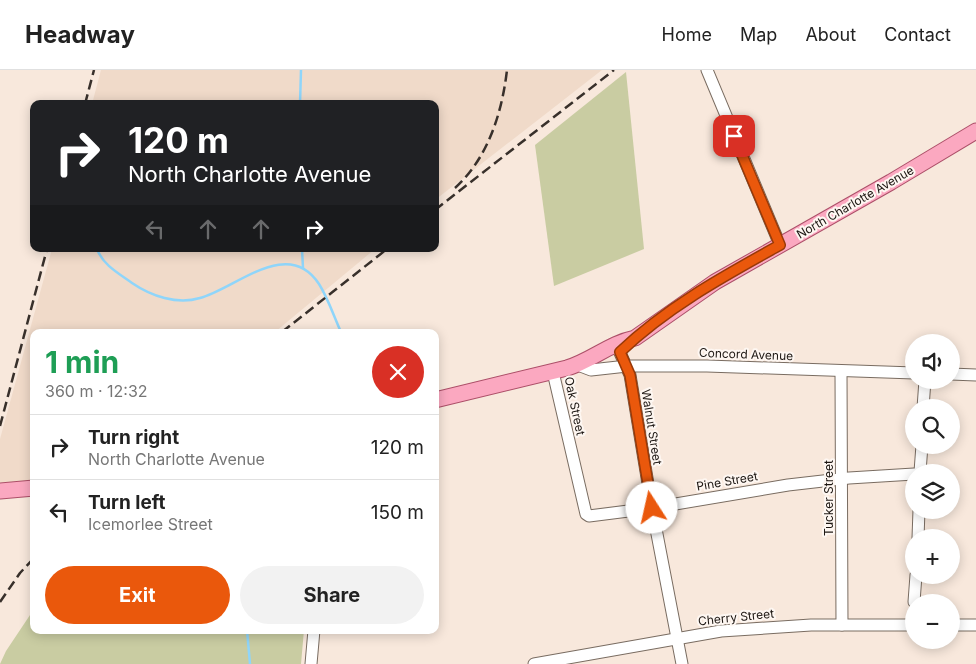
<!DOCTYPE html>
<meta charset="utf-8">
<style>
body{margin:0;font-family:Inter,sans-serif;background:#f2f2f2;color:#222;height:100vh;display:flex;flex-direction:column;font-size:19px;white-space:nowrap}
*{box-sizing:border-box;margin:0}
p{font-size:16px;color:#767676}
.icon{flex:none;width:28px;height:28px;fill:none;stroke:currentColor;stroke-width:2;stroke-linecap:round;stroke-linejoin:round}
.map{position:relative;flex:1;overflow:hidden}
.details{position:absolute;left:30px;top:259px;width:409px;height:305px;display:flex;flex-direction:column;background:#fff;border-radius:10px;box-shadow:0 2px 12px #0003}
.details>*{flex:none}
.hud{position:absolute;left:30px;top:30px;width:409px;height:152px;border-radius:10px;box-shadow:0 2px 12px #0003;background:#202124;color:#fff;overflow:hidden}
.controls{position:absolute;left:905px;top:264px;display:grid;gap:10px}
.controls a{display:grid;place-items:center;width:55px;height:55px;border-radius:50%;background:#fff;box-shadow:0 2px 12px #0003;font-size:25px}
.pin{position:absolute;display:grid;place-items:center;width:42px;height:42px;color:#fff;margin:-21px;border-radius:10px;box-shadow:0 2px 8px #0006}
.me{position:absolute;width:55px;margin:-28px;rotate:350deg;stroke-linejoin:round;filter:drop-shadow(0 0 4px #0008)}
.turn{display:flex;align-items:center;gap:18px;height:105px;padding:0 15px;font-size:22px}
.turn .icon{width:65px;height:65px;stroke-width:2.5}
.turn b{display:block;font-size:35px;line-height:42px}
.lanes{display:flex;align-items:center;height:48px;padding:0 15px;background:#0003;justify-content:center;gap:25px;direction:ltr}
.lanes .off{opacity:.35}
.round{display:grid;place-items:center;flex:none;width:52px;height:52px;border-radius:26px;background:#f2f2f2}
.head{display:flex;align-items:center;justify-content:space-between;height:85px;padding:0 15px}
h1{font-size:30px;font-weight:700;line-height:38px;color:#1e9e55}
.primary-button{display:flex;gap:10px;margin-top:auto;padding:10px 15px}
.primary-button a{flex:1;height:58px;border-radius:30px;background:#ea580c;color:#fff;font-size:20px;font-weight:700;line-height:58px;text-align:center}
.primary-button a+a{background:#f2f2f2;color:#222}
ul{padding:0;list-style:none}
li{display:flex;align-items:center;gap:15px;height:65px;padding:0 15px;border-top:1px solid #e0e0e0}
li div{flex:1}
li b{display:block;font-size:19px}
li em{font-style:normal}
header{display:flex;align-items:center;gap:30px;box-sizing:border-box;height:70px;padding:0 25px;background:#fff;border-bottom:1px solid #e0e0e0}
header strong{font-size:24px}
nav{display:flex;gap:28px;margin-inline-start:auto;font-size:18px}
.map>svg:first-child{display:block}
.built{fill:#f0dac9}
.green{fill:#c9cca2}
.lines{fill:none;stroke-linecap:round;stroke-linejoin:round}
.stream{stroke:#8fd5fa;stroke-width:2.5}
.minor-casing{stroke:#796c61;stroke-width:13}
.major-casing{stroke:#ac4f68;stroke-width:17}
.minor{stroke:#fff;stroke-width:11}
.major{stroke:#fba8c0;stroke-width:15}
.rail{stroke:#38302b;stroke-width:2.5;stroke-dasharray:10 5;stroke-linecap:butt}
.route-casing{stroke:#983908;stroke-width:12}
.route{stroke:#ea580c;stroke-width:9}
.labels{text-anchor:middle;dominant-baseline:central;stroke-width:4;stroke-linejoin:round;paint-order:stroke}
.street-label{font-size:12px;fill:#1c1612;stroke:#fef7f2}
</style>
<header>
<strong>Headway</strong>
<nav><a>Home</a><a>Map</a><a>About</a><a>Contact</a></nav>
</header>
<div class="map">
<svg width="976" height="594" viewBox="0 0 976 594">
<rect width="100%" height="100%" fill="#f8e8dc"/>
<g class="built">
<path d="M101,0h501l-167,130v-96h-343z"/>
<path d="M52,179h323l-100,83h-241v151l-34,1v-45z"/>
</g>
<g class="green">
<path d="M626,2l18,177 -90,37 -19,-141z"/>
<path d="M34,539v21h270l-3,34h-301l6,-13z"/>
</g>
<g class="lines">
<g class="stream">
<path d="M300,34l1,-34"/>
<path d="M97,179c6,16 21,24 35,34 19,13 45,22 68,15 35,-9 88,-62 119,-14 9,14 15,33 22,48"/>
<path d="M302,179l1,19"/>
<path d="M247,560l3,34"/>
</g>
<g class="minor-casing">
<g id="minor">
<path d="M707,0l73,175"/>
<path d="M616,274l14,31 22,133 30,156"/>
<path d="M578,295l13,5 36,-4h80l207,7"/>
<path d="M841,301l1,254"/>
<path d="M553,302l33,142 3,2 63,-8 136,-23 61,-7 65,-4"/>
<path d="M951,304l25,1"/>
<path d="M923,338l2,-28"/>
<path d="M920,402l2,-27"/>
<path d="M918,468l1,-28"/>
<path d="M914,532l2,-27"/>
<path d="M951,555h25"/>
<path d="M311,594l3,-34"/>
<path d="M534,594l187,-33 90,-6h103v-10"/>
</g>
</g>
<g class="major-casing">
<g id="major">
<path d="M435,330l132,-32c24,-7 43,-25 68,-30l80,-56 176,-100 85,-51"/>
<path d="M0,421l34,-3"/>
</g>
</g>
<use href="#minor" class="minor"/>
<use href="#major" class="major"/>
<g class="rail">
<path d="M85,34l9,-34"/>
<path d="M455,118c33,-30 47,-75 52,-118"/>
<path d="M435,140l179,-140"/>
<path d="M282,262l105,-83"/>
<path d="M0,356l47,-177"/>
<path d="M0,532l20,-29 14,-15"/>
</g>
</g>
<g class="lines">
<g class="route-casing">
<path id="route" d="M652,438l-22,-133 -10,-23c47,-45 104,-76 160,-107l-46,-109"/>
</g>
<use href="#route" class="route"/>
</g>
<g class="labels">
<g class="street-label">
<text transform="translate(855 132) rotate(-30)">North Charlotte Avenue</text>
<text transform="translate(746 284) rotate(2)">Concord Avenue</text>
<text transform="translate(575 336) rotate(78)">Oak Street</text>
<text transform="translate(652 357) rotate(81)">Walnut Street</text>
<text transform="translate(727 411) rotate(-10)">Pine Street</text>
<text transform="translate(828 428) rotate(-90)">Tucker Street</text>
<text transform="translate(736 547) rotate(-6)">Cherry Street</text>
</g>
</g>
</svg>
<div class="controls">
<a><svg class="icon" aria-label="sound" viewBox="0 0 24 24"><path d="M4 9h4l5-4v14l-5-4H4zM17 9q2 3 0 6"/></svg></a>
<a><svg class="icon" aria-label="search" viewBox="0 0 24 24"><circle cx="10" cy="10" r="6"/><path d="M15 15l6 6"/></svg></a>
<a><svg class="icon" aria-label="layers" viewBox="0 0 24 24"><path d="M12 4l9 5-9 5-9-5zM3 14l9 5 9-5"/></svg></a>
<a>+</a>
<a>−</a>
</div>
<div class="pin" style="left:734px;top:66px;background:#d93025"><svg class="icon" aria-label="arrive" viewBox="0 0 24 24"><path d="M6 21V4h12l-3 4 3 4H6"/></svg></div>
<svg class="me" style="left:652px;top:438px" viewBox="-20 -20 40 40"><circle r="19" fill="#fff"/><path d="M0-13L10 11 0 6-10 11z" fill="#ea580c"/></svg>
<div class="hud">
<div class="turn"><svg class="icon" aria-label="right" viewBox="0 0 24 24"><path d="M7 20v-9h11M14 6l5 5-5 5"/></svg><div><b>120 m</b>North Charlotte Avenue</div></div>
<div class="lanes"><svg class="icon off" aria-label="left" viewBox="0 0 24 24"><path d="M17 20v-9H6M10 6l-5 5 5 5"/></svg><svg class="icon off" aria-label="ahead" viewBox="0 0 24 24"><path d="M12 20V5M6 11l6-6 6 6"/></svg><svg class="icon off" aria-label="ahead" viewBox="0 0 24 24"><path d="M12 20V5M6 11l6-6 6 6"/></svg><svg class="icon" aria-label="right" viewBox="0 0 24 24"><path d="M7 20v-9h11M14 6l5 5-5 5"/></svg></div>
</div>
<section class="details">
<div class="head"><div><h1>1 min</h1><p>360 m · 12:32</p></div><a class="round" style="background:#d93025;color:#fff"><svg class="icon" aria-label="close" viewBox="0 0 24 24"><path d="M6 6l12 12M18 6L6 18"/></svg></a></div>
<ul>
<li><svg class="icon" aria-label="right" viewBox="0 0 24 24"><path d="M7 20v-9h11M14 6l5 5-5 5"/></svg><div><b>Turn right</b><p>North Charlotte Avenue</p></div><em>120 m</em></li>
<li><svg class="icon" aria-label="left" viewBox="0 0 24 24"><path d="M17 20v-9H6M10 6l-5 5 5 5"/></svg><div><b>Turn left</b><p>Icemorlee Street</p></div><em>150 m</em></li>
</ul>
<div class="primary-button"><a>Exit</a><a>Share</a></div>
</section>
</div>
